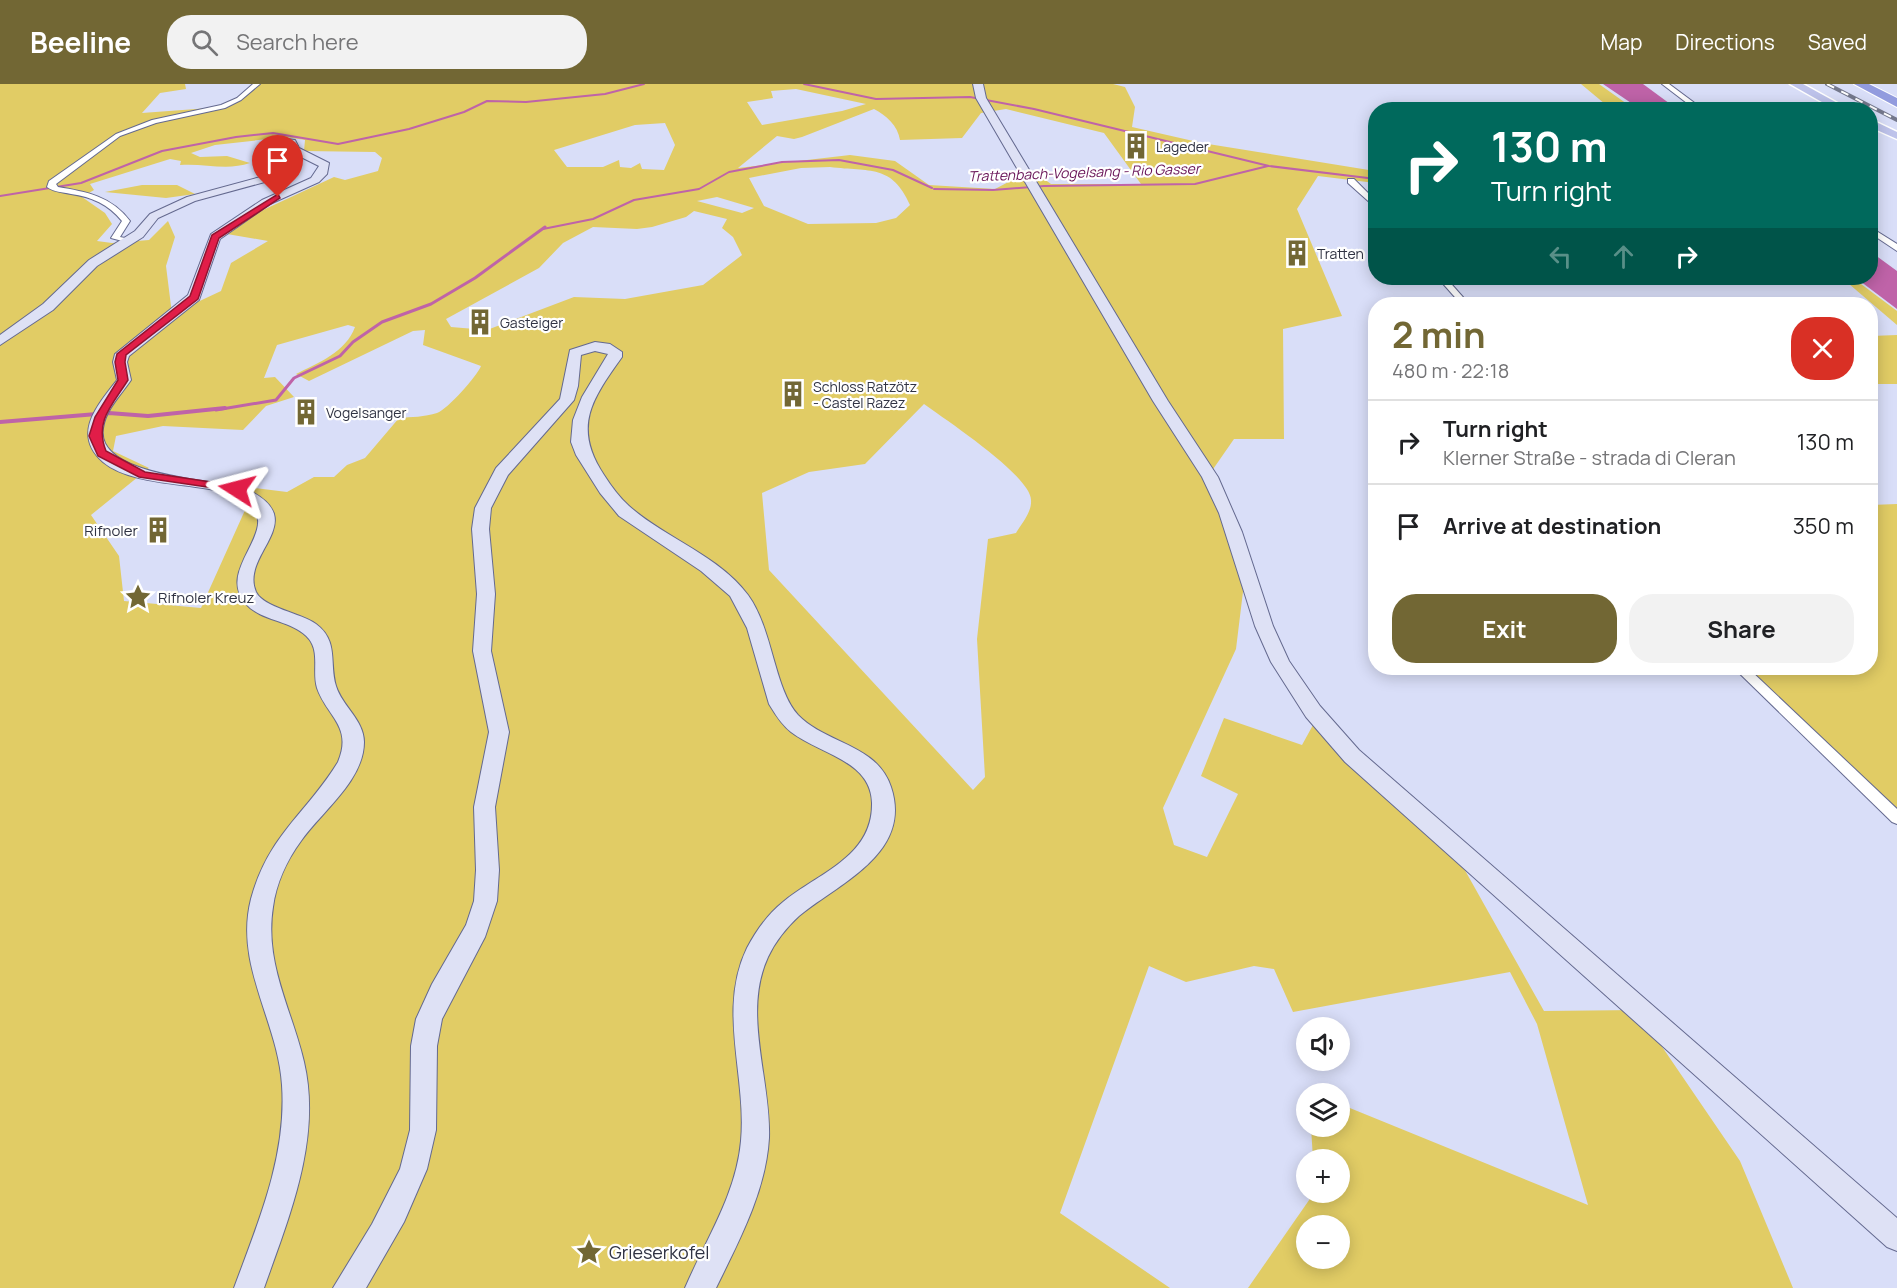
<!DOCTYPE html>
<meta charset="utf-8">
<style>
body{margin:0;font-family:Manrope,sans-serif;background:#f2f2f2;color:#202124;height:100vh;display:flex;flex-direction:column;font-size:22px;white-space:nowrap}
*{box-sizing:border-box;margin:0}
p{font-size:20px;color:#757577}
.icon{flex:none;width:33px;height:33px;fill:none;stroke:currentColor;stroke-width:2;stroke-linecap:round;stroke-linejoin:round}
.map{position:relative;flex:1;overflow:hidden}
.side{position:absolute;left:1368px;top:213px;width:510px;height:378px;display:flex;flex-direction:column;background:#fff;border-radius:24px;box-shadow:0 3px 15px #0003}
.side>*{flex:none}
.hud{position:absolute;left:1368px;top:18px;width:510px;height:183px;border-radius:24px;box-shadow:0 3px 15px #0003;background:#00695c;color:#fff;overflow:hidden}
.fabs{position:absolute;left:1296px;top:933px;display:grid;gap:12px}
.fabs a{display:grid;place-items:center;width:54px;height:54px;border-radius:50%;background:#fff;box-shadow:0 3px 15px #0003;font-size:30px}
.pin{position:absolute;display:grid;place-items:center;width:51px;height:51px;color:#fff;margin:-62px -26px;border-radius:50% 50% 50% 0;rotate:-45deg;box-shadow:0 0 6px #0007}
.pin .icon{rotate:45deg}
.me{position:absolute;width:66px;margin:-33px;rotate:279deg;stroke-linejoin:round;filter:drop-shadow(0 0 4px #0008)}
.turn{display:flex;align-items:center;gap:21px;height:126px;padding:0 24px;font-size:27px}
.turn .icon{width:78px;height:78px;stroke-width:2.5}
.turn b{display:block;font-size:42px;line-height:51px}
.lanes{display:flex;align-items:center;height:57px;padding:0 24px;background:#0003;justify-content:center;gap:30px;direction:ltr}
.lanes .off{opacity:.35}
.round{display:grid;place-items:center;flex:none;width:63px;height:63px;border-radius:24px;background:#f2f2f2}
.overview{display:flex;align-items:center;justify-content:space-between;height:102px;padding:0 24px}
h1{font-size:36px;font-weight:700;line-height:45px;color:#726734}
.cta{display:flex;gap:12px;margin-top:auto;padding:12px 24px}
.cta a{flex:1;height:69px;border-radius:24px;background:#726734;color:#fff;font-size:24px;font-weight:700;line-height:69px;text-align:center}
.cta a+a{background:#f2f2f2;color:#202124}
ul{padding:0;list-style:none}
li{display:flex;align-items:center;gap:18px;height:84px;padding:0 24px;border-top:2px solid #e0e0e0}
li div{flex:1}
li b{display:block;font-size:22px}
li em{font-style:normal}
header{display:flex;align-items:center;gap:36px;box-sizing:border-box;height:84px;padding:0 30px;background:#726734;color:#fff}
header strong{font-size:28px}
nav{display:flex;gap:33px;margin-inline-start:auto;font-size:21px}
.search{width:420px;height:54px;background:#f2f2f2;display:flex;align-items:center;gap:15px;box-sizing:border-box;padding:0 21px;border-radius:24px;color:#757577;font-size:22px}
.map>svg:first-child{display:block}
.green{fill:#e1cc65;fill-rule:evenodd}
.water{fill:#bf63a8}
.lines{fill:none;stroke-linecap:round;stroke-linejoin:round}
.stream-far2{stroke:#bf63a8;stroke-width:2}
.stream-far1{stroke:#bf63a8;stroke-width:3}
.stream{stroke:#bf63a8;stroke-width:4}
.street-casing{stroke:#64698f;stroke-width:2}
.secondary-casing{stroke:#64698f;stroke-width:2}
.primary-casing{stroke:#fff;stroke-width:3}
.highway-casing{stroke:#fff;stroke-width:2}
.street{fill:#fff;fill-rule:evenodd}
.secondary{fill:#dee1f5;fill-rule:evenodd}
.primary{fill:#bec3eb;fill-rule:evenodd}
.highway{fill:#929bde;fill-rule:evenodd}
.rail-casing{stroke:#74788c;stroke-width:4}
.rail{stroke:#fff;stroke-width:2;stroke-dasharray:8;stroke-linecap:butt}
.route{fill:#e11d48;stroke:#92132f;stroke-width:1.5}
.labels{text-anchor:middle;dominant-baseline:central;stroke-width:4.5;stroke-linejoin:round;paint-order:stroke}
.far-poi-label{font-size:14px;fill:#303343;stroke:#fff;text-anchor:start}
.far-water-label{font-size:14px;font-style:italic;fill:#681357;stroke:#fff}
.poi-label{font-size:15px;fill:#303343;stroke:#fff;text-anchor:end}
.near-poi-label{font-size:18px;fill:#303343;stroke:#fff;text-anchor:start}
</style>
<header>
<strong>Beeline</strong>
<div class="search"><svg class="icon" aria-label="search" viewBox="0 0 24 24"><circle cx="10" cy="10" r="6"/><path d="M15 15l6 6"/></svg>Search here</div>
<nav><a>Map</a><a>Directions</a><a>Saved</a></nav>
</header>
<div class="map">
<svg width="1897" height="1204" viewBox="0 0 1897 1204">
<rect width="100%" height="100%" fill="#d9def8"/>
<g class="green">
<path d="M0,0h185l1,5 -26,4 -18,20 81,-6 34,-23h856l12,3 10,20 -3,20 70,16 173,28v12l-57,-7 -21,33 45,107 -59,13 1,110h-50l-25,36 37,92 -10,82 -73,159 11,37 33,12 31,-63 -37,-18 23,-58 78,27 11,-20 126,99 105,187 93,-1 103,151 53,127h-545l66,-95 26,-1v-32l-27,-1 -2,-32 29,-1v-22l248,101 -51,-181 -27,-52 -217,40 -19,-43 -20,-3 -68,16 -37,-16 -89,247 110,75h-1170zM796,5l70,15 -24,7 -80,14 -15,-23 26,-4 -2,-7zM874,25c12,6 24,17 26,31l62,-2 19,-25 25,-4 98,24 37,51h-90l-14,-10 -19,3 -23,12 -66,-4 -34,-24 -45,-6 -112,13 39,-32 17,3 8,-2zM665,39l10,22 -11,25 -22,-1 -2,-6 -9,5 -11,-1 -1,-7 -16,7h-36l-13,-17 81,-25zM286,53l19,3 -1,11 71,1 7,6 -4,13 -33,9 -11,-3 -73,34 -34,23 41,7 -37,22 -10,28 -49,23 -6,-48 9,-29 -7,-16 -19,19 -37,3 -15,-2 15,-17 -7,-11 -23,-16 12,-7 -4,-6 80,-25 11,2 -1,4c24,-2 47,6 70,-2l-23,-7 -27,1 -9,-4 24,-8zM830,83c40,5 62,-3 80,38l-14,13 -20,5 -68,1 -44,-18 -15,-28 52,-10zM717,113l37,11 -12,5 -45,-12zM694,127l33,8 -5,9 11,9 9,18 -39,30 -78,14 -51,-2 -87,33 -36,-3 -5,-8 93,-51 24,-25 30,-16 44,2 15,-2 34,-10zM348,241l7,2c-9,25 -37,36 -59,47l13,7 104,-50 12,-1 -2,15 58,21c-4,10 -33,43 -44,47 -12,4 -26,4 -38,5l-34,40 -18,7 -13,12h-20l-27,15 -32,-4 -54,120 -77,-7 -5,-45 -28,-41 58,-47 -36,-17 3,-15 47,-10 80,4 23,-24 28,-9 -19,-20 -11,1 13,-33zM924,320c22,16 107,72 107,96 1,12 -9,23 -15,33l-28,6 -11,100 8,138 -12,13 -204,-220 -7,-77 47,-21 56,-8zM1306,1142h34v32h-34z"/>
<path d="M1581,0h18l35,25h-23z"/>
<path d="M142,101h35l18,9 -29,4 -61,-6z"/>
<path d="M1842,194h11l44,33v14z"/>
<path d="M1897,251v49h-26v-48z"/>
<path d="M1897,420v309l-149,-145h122l1,-163z"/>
</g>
<g class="water">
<path d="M1603,0h40l34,25h-37z"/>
<path d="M1871,168l26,19v38l-41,-31h14z"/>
</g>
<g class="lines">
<g class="stream-far2">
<path d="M804,0l72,15 94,-2 64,12 235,57 107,13"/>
<path d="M934,105l59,1 51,-4 151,-2 73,-18"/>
<path d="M0,112l81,-13 81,-32 74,-14 37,-4 65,11 71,-15 55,-17 23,-11 39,1 79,-8 39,-10"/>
<path d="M543,145l50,-10 41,-19 65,-11 30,-17 53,-10 57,-2 54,10 39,18"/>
</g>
<path class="stream-far1" d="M216,326l60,-10 18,-22 46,-22 13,-14 29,-20 49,-18 44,-26 70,-51"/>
<path class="stream" d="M0,338l109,-9 39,3 77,-8"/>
<g class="street-casing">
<g id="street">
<path d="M253,0h7l-19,16 -16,8 -69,15 -36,13 -64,48 2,3c29,5 53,9 72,34l-10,16 10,2v4l-19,-5 11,-17c-14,-17 -30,-24 -51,-27 -9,-2 -17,-2 -24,-7l2,-6 67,-47 36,-14 69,-15 16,-7z"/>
<path d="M1662,0h7l35,26h-8z"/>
<path d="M1348,95h6l22,22v7l-28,-25z"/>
<path d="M1870,143l27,17v7l-27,-18z"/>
<path d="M1438,194h8l23,26h-8z"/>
<path d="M1734,584h14l149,141v15l-5,-2z"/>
</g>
</g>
<g class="secondary-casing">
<g id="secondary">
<path d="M973,0h10l3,14 182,303 50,76 24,55 31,94 16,35 31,45 39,44 538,468v33l-10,-4 -542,-485 -39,-45 -35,-55 -16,-36 -36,-113 -17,-36 -49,-76 -177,-303z"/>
<path d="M279,54l16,2 4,8 30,15 -2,11 -8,8 -49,22 -50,35 -21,61 -70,56 -2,6 4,18c-10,15 -25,29 -28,48 -8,48 109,52 141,60 71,32 -5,65 12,104 8,16 45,21 60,32 23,17 13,39 20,62 6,20 28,34 28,56 0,39 -43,70 -63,99 -14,19 -25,43 -28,66 -9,56 19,103 31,155 18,77 -15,155 -40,226h-30c24,-65 53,-132 48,-203 -4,-64 -48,-120 -31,-186 17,-64 56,-86 87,-137 15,-36 -11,-45 -21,-74 -5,-16 3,-35 -8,-49 -16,-19 -47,-17 -63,-35 -31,-35 34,-72 4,-100 -28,-25 -111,-12 -147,-42 -32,-28 -5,-57 14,-82l-4,-18 2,-8 73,-59 23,-61 51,-34 49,-22 8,-12 -28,-14 -4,-8 -19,4 18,10 3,6 -17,16 -77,21 -37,17 -15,19 -46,29 -44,44 -53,35v-10l43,-31 46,-44 46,-29 15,-17 37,-17 77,-21 14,-13 -22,-14 7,-7z"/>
<path d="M595,258l15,2 12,8v5c-30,42 -50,70 -18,118 7,11 15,22 25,31 37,33 88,48 119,89 25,34 26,94 50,120 28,29 79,29 93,72 22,66 -52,96 -92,129 -12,11 -24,26 -31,41 -26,56 3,122 1,181 -3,53 -30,103 -53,150h-31c21,-49 51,-93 56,-147 6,-65 -24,-131 6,-193 9,-17 21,-34 36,-46 35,-29 90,-45 89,-99 -1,-43 -53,-49 -81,-71 -9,-7 -16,-18 -22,-28l-22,-76 -17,-32 -29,-25 -82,-55 -19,-23 -24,-38 -5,-13 2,-22 9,-23 26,-43 -13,-3 -14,4 -3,31 -4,14 -66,75 -17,33 -2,21 6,65 -4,57 18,81 -14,75 4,63 -2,31 -12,36 -43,82 -5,27 -1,84 -9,39 -23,53 -38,66h-33l39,-64 28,-55 10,-39 1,-84 5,-27 16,-35 34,-59 8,-24 2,-31 -2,-63 15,-75 -16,-81 4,-57 -5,-65 3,-21 21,-40 64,-69 10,-49z"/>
</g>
</g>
<g class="primary-casing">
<g id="primary">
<path d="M1790,0h13l47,26h-14z"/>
<path d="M1870,35l27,13v7l-27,-12z"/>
</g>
</g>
<g class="highway-casing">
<path id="highway" d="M1854,0h15l28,14v9z"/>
</g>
<use href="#street" class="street"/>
<use href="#secondary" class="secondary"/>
<use href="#primary" class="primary"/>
<use href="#highway" class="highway"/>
<g class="rail-casing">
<path id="rail" d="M1827,0l70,36"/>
</g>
<use href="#rail" class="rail"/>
</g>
<path class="route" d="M278,110l2,4 -61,40 -21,61 -72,56 -1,7 3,18c-15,24 -34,41 -22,71l39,21 92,14 6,3 -2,3 -102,-15 -41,-21 -9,-20 6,-19 23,-37 -3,-18 2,-8 73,-58 22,-61z"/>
<defs>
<g id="building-bare" transform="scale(2.07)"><path d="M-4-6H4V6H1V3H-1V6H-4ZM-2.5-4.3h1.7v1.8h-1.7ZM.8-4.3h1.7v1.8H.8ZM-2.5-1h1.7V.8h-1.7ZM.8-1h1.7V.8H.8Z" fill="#726734" stroke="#fff" stroke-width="2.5" paint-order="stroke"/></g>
<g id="sight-bare" transform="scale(2.07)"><path d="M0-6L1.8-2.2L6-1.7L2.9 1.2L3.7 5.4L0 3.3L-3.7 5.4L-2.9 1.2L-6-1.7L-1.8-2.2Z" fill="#726734" stroke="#fff" stroke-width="2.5" paint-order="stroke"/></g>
</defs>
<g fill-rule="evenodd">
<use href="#building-bare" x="1136" y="62"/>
<use href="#building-bare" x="1297" y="169"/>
<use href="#building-bare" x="480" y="238"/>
<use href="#building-bare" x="793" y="310"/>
<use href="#building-bare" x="306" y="328"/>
<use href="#building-bare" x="158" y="446"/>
<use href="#sight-bare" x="138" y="513"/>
<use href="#sight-bare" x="589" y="1168"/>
</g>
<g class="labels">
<g class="far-poi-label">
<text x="1156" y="62">Lageder</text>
<text x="1317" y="169">Tratten</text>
<text x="500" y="238">Gasteiger</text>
<text x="813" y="302">Schloss Ratzötz<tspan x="813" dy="16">- Castel Razez</tspan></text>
<text x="326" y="328">Vogelsanger</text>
</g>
<g class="far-water-label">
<text transform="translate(1084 88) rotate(-2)">Trattenbach-Vogelsang - Rio Gasser</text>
</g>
<g class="poi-label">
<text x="138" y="446">Rifnoler</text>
<text x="158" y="513" text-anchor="start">Rifnoler Kreuz</text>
</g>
<g class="near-poi-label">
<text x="609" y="1168">Grieserkofel</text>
</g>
</g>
</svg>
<div class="fabs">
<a><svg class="icon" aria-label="sound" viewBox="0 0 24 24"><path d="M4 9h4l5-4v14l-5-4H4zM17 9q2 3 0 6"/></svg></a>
<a><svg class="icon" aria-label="layers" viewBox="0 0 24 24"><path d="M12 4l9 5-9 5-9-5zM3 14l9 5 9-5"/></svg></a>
<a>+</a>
<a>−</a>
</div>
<div class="pin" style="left:278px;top:113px;background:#d93025"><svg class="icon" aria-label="arrive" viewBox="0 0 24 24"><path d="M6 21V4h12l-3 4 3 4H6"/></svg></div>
<svg class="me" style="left:237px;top:405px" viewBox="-20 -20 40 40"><path d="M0-17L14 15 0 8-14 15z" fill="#e11d48" stroke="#fff" stroke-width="4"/></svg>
<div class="hud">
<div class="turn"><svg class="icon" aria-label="right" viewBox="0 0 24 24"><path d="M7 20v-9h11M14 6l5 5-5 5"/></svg><div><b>130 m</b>Turn right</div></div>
<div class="lanes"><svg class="icon off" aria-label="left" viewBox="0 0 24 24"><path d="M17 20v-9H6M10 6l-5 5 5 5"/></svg><svg class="icon off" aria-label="ahead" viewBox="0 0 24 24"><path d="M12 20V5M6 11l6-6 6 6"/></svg><svg class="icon" aria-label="right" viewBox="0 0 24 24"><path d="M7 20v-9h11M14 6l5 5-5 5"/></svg></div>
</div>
<section class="side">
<div class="overview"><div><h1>2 min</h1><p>480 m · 22:18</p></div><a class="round" style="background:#d93025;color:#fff"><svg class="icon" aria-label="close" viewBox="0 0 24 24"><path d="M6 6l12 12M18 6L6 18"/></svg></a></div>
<ul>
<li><svg class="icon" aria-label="right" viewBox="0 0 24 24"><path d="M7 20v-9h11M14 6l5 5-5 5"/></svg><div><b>Turn right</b><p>Klerner Straße - strada di Cleran</p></div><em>130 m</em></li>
<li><svg class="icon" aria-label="arrive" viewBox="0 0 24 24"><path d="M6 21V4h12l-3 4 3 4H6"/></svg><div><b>Arrive at destination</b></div><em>350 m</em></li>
</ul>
<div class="cta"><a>Exit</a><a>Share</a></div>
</section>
</div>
